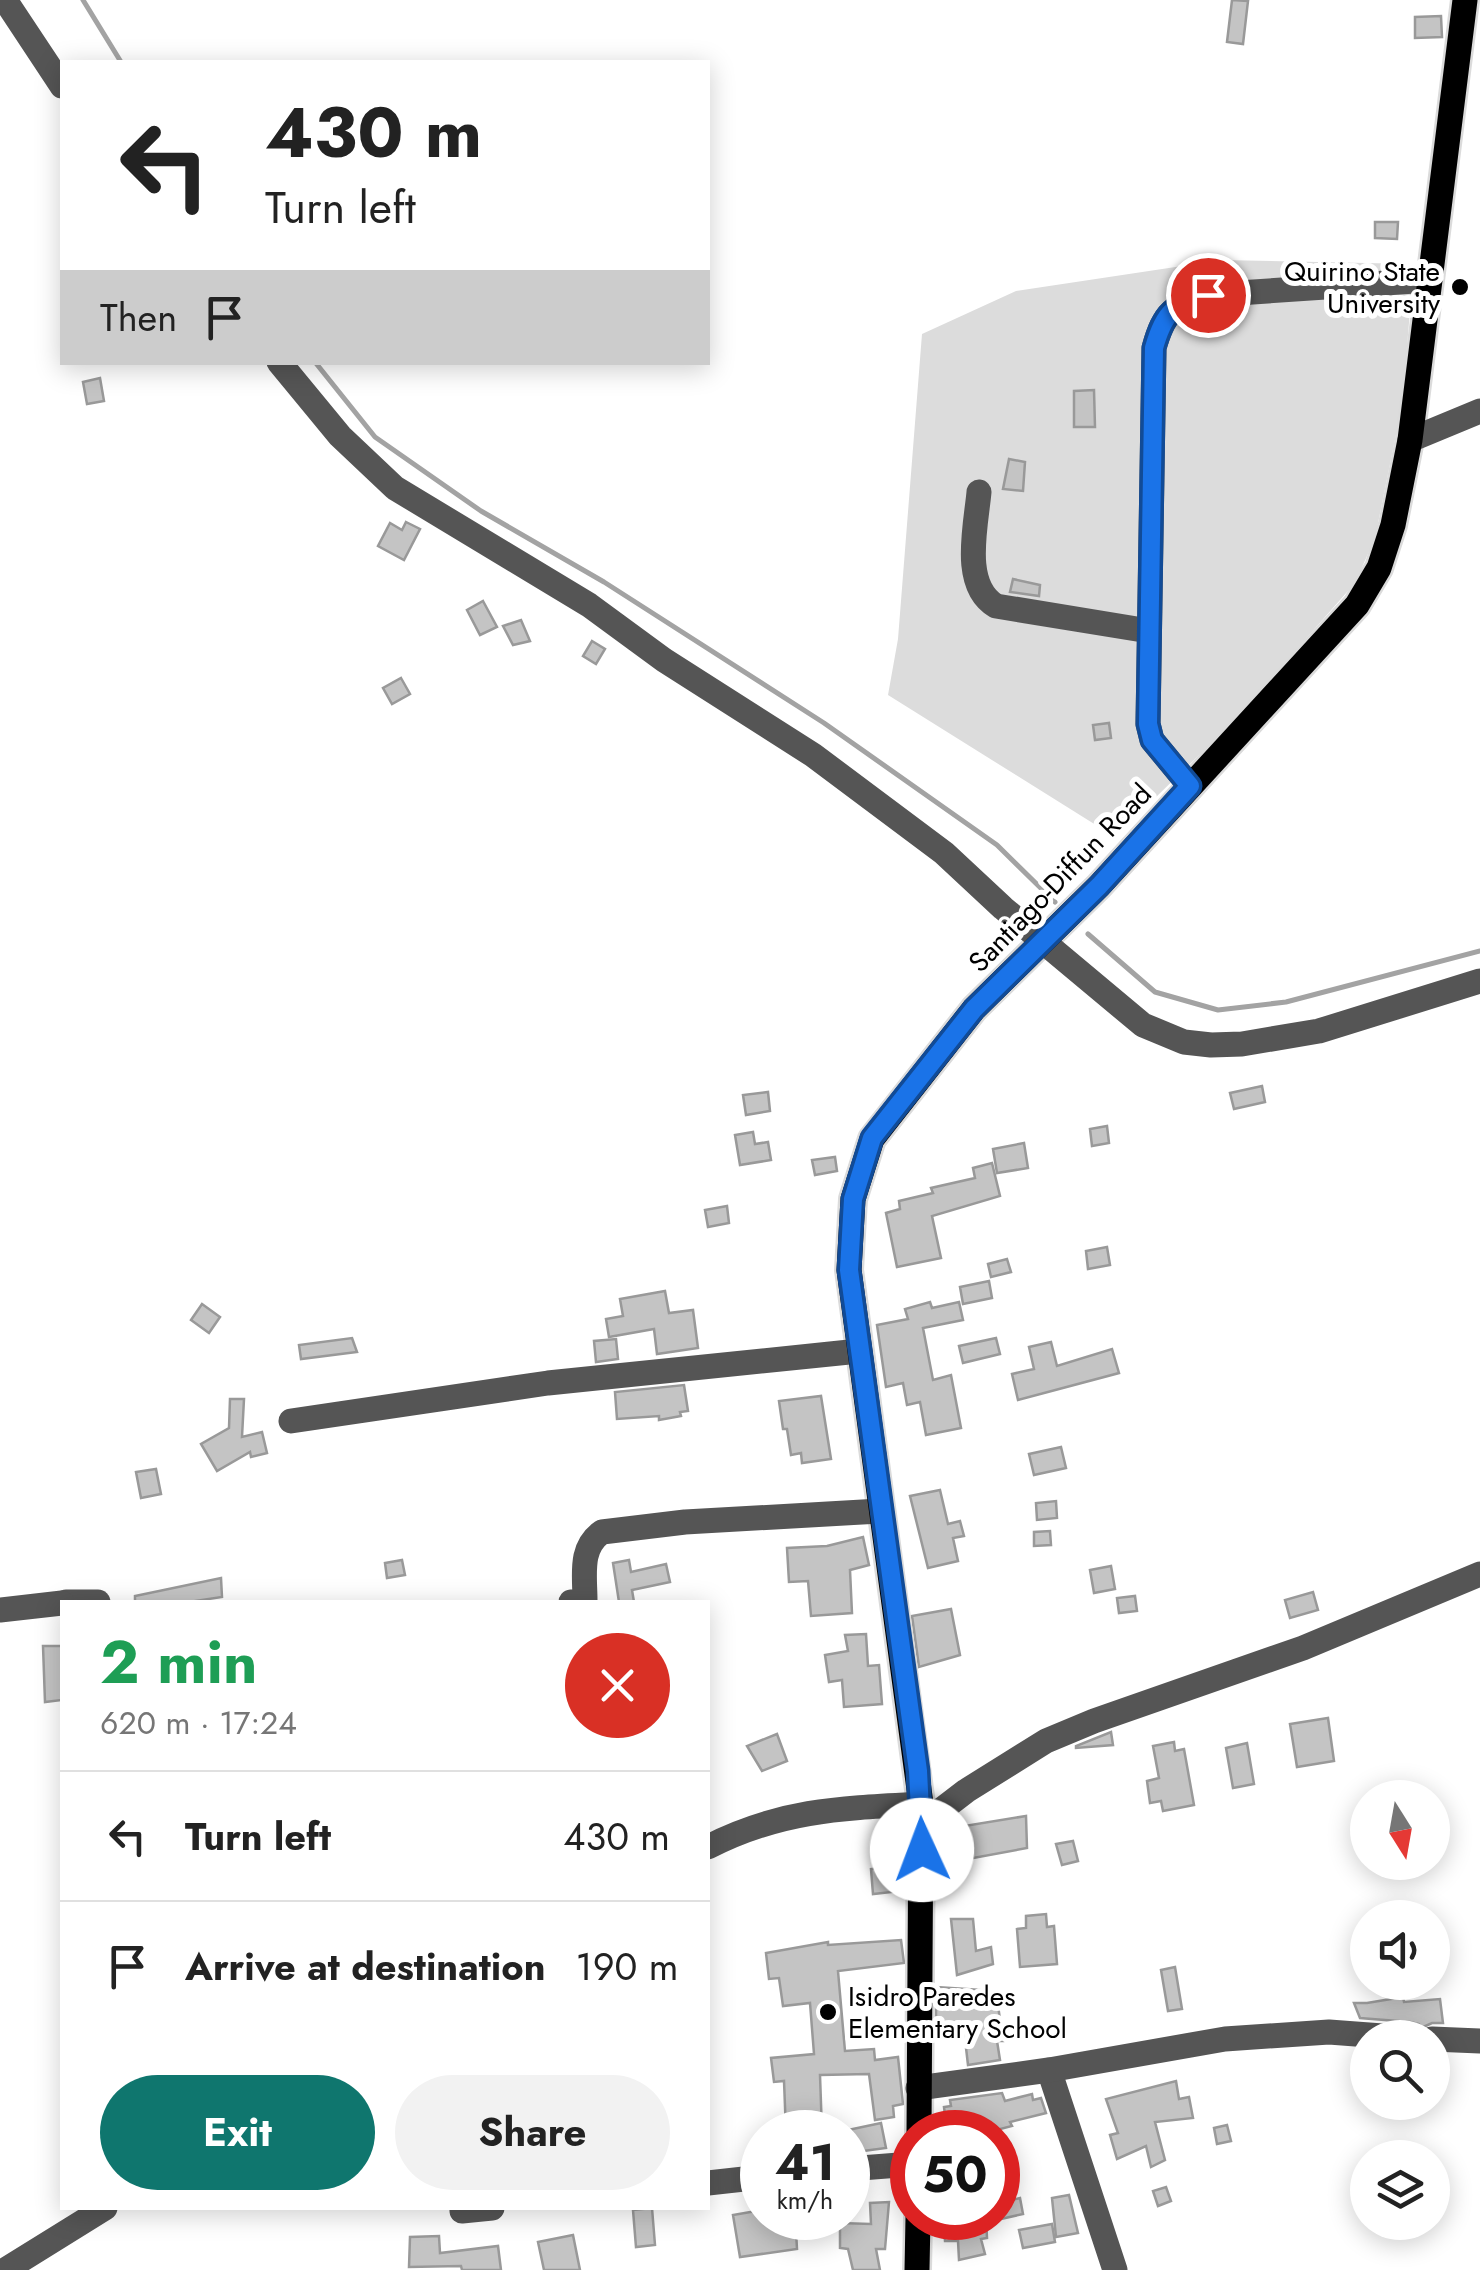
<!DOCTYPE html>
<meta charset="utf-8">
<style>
body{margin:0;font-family:Jost,sans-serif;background:#f2f2f2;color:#222;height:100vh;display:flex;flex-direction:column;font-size:38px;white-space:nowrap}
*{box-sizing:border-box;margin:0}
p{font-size:32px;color:#767676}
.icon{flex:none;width:55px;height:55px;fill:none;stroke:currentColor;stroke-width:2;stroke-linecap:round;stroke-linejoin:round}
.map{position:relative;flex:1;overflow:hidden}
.panel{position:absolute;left:60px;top:1600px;width:650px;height:610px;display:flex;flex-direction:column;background:#fff;border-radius:0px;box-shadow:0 5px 25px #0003}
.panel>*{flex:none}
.top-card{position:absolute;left:60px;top:60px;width:650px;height:305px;border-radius:0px;box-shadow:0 5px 25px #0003;background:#fff;color:#222;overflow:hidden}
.needle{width:65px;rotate:169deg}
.fabs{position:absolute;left:1350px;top:1780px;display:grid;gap:20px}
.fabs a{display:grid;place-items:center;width:100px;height:100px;border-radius:50%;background:#fff;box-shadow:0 5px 25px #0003;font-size:50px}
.speed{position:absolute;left:740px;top:2110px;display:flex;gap:20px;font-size:50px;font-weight:700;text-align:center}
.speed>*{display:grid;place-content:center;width:130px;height:130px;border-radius:50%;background:#fff;box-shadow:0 5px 25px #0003;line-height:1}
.speed small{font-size:25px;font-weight:400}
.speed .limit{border:15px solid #d22;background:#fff;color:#111}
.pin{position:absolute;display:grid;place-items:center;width:85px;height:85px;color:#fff;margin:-42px;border:5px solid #fff;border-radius:50%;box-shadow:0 2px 10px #0007}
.me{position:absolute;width:110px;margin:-55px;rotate:358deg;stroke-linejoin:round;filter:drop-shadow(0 0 8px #0008)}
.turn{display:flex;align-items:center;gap:35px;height:210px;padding:0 40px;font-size:45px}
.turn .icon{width:130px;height:130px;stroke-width:2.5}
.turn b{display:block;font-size:70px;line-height:85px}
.then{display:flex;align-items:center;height:95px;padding:0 40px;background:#0003;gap:20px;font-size:38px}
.round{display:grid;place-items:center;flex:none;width:105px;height:105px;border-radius:52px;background:#f2f2f2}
.head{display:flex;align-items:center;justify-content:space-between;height:170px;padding:0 40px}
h1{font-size:60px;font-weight:700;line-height:75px;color:#1e9e55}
.action{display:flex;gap:20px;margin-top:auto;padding:20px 40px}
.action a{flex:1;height:115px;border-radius:60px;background:#0f766e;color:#fff;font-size:40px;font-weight:700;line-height:115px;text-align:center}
.action a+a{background:#f2f2f2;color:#222}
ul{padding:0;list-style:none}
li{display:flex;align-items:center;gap:30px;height:130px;padding:0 40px;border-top:2px solid #e0e0e0}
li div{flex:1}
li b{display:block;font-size:38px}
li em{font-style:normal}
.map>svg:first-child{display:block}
.green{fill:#dcdcdc}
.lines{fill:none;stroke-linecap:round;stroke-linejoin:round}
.stream{stroke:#a3a3a3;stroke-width:5}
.building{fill:#c4c4c4;stroke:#999;stroke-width:2.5}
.major-casing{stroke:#dbdbdb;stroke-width:30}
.minor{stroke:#555;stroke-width:25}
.major{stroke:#000;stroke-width:25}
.route-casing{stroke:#114b97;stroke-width:25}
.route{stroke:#1a73e8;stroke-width:18}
.poi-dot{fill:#000;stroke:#fff;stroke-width:4}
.labels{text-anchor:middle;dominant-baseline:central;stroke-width:10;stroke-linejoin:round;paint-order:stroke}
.poi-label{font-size:28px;fill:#000;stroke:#fff;text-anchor:end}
.street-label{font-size:28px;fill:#000;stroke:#fff}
</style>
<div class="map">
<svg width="1480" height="2270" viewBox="0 0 1480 2270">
<rect width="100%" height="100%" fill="#fff"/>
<path class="green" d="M1222,260l192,4 -12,141 -27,133 -20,45 -125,142 -115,112 -227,-142 10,-56 24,-305 94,-43z"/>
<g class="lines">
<g class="stream">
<path d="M83,0l38,62"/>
<path d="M315,362l60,75 106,74 123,71 220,141 173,122 58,57"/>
<path d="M1088,934l67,58 63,18 68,-8 194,-51"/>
</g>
</g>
<g class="building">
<path d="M1232,0l16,1 -5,43 -16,-2z"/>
<path d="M1441,16l1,21 -27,1v-21z"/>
<path d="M1375,222h23l-1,17 -22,-1z"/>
<path d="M100,378l4,23 -17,3 -4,-22z"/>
<path d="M1094,390l1,37h-21v-36z"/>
<path d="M1009,459l16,3 -2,29 -20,-2z"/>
<path d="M406,522l14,7 -16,31 -26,-14 12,-23 12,7z"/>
<path d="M1013,579l27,6 -1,11 -29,-4z"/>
<path d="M483,601l14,26 -17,8 -13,-25z"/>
<path d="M521,620l9,21 -17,4 -10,-19z"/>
<path d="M592,641l13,8 -9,15 -13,-8z"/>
<path d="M401,678l9,16 -18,10 -9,-16z"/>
<path d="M1109,723l2,15 -16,2 -2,-15z"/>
<path d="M1262,1086l3,16 -31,7 -4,-16z"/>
<path d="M768,1092l2,19 -24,4 -3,-20z"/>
<path d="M1107,1126l2,17 -17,3 -2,-17z"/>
<path d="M753,1132l2,12 13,-2 3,18 -31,5 -5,-30z"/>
<path d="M1024,1143l4,25 -31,5 -4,-24z"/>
<path d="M835,1157l2,14 -22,4 -3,-15z"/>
<path d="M992,1163l8,33 -68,20 9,42 -44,9 -11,-54 14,-4 -1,-8 34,-8 -2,-5 44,-10 -2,-10z"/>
<path d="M727,1206l2,17 -21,4 -3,-17z"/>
<path d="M1107,1247l3,18 -22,4 -2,-18z"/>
<path d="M1007,1259l4,13 -20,5 -3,-13z"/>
<path d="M989,1281l3,17 -29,6 -3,-17z"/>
<path d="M665,1291l4,22 24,-3 5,38 -41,6 -3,-25 -45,8 -3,-18 17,-3 -3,-17z"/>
<path d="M930,1302l2,6 27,-6 4,18 -40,8 10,52 18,-5 10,53 -35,7 -6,-33 -13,3 -4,-22 -17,4 -9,-62 31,-6 -3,-10z"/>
<path d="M202,1304l18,13 -11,16 -18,-13z"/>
<path d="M352,1338l5,14 -56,7 -2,-14z"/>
<path d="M996,1338l4,16 -37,9 -4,-17z"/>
<path d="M616,1339l2,20 -22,3 -2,-21z"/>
<path d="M1051,1342l6,24 55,-17 7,24 -101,27 -6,-26 22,-5 -5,-22z"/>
<path d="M684,1385l4,26 -8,1 1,4 -22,4v-4l-42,3 -2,-27z"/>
<path d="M821,1396l10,63 -29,4 -1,-10 -10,2 -4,-26h-4l-4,-28z"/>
<path d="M230,1399h14l-2,38 20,-5 5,21 -16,4 -1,-5 -33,19 -16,-27 28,-16z"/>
<path d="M1061,1447l5,21 -32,7 -5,-21z"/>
<path d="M156,1469l5,25 -20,4 -5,-26z"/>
<path d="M940,1490l8,34 12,-3 4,15 -11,2 5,23 -30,7 -18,-72z"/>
<path d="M1056,1501l1,17 -20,2 -1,-17z"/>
<path d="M1050,1531l1,14 -17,1v-14z"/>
<path d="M863,1537l6,28 -19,5 2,43 -41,3 -3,-35 -19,1 -2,-34 40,-2z"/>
<path d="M402,1560l3,15 -18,3 -2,-15z"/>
<path d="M629,1560l2,12 35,-8 4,18 -38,8 2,12h-15l-6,-39z"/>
<path d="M1111,1566l4,23 -21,4 -4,-23z"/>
<path d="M221,1578l1,19 -33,5h-54v-6z"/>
<path d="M1313,1592l5,18 -28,8 -5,-18z"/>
<path d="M1135,1596l2,15 -18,2 -2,-15z"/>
<path d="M951,1609l9,46 -41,12 -7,-51z"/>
<path d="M866,1634l2,32 11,-1 3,39 -38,3 -2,-27 -13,2 -4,-27 23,-4 -3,-16z"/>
<path d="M43,1646h19v54l-17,2z"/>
<path d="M1328,1718l6,43 -37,6 -7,-43z"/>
<path d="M1111,1732l2,13 -37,3v-2z"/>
<path d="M777,1734l10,27 -25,10 -15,-25z"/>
<path d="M1174,1742l1,9 9,-2 10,56 -31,6 -2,-10 -11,2 -3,-22 12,-3 -6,-32z"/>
<path d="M1247,1743l7,41 -21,4 -7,-40z"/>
<path d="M1026,1816l1,32 -81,15v-34z"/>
<path d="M1073,1841l5,20 -16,4 -6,-21z"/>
<path d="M889,1867l3,25 -19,2 -2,-25z"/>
<path d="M1046,1914l1,13 7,-1 3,38 -37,3 -3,-38 9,-1v-12z"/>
<path d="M951,1919h22l3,32 15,-4 2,17 -36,11z"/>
<path d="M901,1940l3,23 -66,8 7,80 29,-2 1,11 23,-3 5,47 -10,2 1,11 -19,3 -6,-46 -49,1 2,57h-36l-2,-51 -10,1 -3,-24 43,-4 -4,-51 -27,3 -4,-28 -10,1 -3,-26 62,-11v3z"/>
<path d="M1175,1967l7,42 -14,2 -7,-41z"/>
<path d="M936,1987l60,4 7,50h-6l3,19 -32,5 -3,-26 -29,-2z"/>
<path d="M1403,1997l1,5 36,-3 3,24h-11l-11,5 -2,-4 -9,-2 -50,-4 -6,-15h13z"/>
<path d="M1176,2081l3,18 10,-2 4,21 -38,4 10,38 -14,7 -5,-21 -29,13 -7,-24 8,-2 -12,-34z"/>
<path d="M1002,2093l3,8 27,-7 1,6 8,-2 5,15 -36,9 2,4 -23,6v-4l-42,4 -3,-25 7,-1 -1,-6z"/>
<path d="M881,2123l5,25 -38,5v-23z"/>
<path d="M1227,2125l4,16 -14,3 -3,-16z"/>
<path d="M1166,2187l5,14 -13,5 -5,-15z"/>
<path d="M1069,2195l9,38 -22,4 -4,-39z"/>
<path d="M1020,2198l3,16 -22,5 -3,-16z"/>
<path d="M889,2202l-4,47h-9l4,21h-27l-5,-21 -8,-1v-25l31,1 -1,-21z"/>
<path d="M652,2208l3,37 -19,2 -3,-37z"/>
<path d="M762,2210v8h62l1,10 -29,3 1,18 -57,8 -7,-42z"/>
<path d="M943,2218h43l1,20 -6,1 4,15 -26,6 -1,-19h-13z"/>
<path d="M1052,2224l3,18 -32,6 -4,-18z"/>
<path d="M573,2235l7,35h-36l-6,-28z"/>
<path d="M439,2236l1,17 58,-7 3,24h-39l-1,-4 -52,1 1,-30z"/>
</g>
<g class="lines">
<g class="major-casing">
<g id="major">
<path d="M919,2132l2,-328 -72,-534 4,-71 19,-60 102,-130 125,-123 258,-281 22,-37 14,-43 17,-85 55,-440"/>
<path d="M917,2270l1,-52"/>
</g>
</g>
<g class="minor">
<path d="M5,0l57,86"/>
<path d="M279,362l61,74 55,52 194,117 75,55 149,95 131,98 59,55 140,117 41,17 27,3 31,-1 77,-13 161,-50"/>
<path d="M1410,440l70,-29"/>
<path d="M979,492c-3,34 -18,93 17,114l153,25"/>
<path d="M1190,786l-38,-46 -4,-16 6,-376c10,-36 19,-43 54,-53l222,-15"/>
<path d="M291,1421l257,-38 311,-32"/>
<path d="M66,1602h32"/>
<path d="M571,1602l14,-1c0,-26 -6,-53 17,-69l83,-10 195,-11"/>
<path d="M0,1610l62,-7"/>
<path d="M923,1824l43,-33 80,-50 48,-20 209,-73 177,-74"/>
<path d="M708,1847c72,-37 134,-39 213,-43"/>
<path d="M1432,2039l48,2"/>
<path d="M1049,2070l66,200"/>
<path d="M918,2088l131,-18 176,-31 104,-7 80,6"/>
<path d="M848,2169l64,-5"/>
<path d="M708,2183l54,-6"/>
<path d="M462,2211l30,-3"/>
<path d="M5,2270l100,-62"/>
</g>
<use href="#major" class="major"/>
</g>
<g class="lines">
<g class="route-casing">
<path id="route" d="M922,1850l-4,-79 -69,-501 4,-71 19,-61 102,-129 125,-123 91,-100 -38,-46 -4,-16 6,-376c10,-36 19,-43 54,-53"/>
</g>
<use href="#route" class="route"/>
</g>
<g class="poi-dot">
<circle cx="1460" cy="287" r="10"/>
<circle cx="828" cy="2012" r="10"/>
</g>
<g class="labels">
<g class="poi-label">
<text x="1440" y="271">Quirino State<tspan x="1440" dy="32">University</tspan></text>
<text x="848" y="1996" text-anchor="start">Isidro Paredes<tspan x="848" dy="32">Elementary School</tspan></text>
</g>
<g class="street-label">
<text transform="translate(1060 878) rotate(-46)">Santiago-Diffun Road</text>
</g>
</g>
</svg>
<div class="fabs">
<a><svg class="needle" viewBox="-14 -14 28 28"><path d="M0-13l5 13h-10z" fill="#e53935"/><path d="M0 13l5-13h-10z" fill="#767676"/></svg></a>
<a><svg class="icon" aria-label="sound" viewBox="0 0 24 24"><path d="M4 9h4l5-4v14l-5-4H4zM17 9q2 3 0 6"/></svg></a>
<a><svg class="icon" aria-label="search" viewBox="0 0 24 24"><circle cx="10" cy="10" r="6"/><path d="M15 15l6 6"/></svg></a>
<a><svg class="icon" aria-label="layers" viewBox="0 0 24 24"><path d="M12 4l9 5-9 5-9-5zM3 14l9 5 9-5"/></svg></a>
</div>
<div class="speed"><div>41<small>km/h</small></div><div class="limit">50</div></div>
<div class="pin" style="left:1208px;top:295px;background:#d93025"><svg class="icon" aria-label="arrive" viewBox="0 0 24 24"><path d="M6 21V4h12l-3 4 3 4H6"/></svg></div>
<svg class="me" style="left:922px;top:1850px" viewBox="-20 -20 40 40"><circle r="19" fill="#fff"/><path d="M0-13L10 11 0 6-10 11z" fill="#1a73e8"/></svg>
<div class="top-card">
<div class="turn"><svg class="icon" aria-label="left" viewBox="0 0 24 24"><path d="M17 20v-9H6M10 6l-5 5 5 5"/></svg><div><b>430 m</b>Turn left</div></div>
<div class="then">Then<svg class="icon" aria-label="arrive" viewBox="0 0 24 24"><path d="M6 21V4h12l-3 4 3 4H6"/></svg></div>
</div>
<section class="panel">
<div class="head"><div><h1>2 min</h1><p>620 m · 17:24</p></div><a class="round" style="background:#d93025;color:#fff"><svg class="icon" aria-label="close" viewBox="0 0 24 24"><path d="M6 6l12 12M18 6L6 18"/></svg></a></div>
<ul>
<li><svg class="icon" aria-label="left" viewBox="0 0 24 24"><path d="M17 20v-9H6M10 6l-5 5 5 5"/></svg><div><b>Turn left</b></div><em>430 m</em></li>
<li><svg class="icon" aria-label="arrive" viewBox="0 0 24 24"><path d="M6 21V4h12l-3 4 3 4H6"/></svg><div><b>Arrive at destination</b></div><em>190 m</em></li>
</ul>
<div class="action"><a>Exit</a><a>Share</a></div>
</section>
</div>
